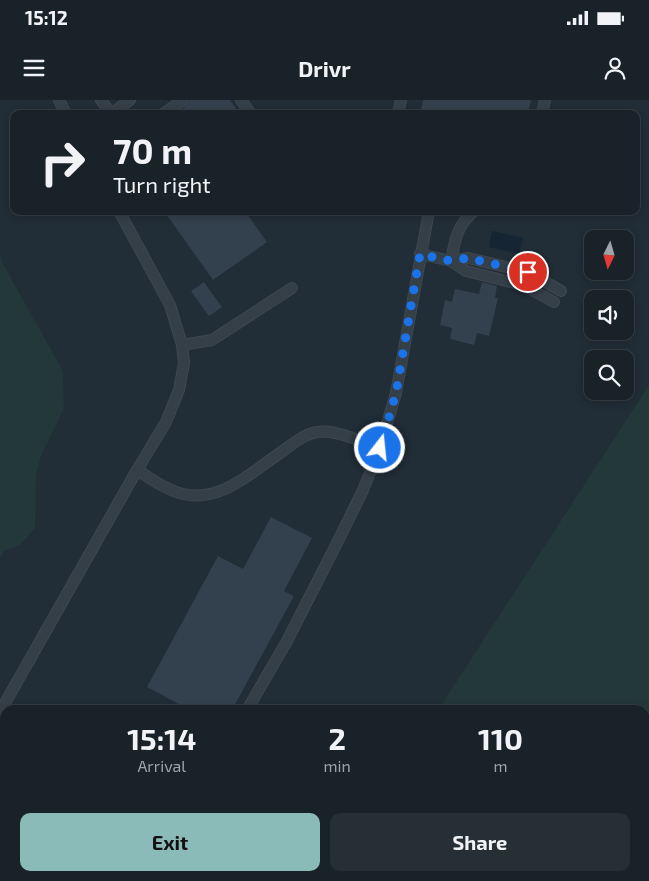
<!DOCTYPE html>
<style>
body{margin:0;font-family:"Exo 2",sans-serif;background:#262f35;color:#f1f3f6;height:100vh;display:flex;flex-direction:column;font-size:19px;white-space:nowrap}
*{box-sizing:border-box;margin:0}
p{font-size:16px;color:#9fa4a8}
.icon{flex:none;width:28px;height:28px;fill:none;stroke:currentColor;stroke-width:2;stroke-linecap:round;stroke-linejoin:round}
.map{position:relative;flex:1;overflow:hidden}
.side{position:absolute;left:0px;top:605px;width:650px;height:176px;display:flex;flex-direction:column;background:#192229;border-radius:15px 15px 0 0;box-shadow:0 2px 8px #0003,0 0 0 1px #373f46}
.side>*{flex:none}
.guide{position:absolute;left:10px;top:10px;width:630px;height:105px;border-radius:10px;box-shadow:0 2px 8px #0003,0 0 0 1px #373f46;background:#192229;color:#f1f3f6;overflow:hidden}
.needle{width:32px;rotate:185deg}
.controls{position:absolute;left:584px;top:130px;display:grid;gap:10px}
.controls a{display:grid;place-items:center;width:50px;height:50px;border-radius:10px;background:#192229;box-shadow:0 2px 8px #0003,0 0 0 1px #373f46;font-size:25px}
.pin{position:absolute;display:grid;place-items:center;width:42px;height:42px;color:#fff;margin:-21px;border:2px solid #fff;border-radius:50%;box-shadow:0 1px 5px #0007}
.me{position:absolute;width:55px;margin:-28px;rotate:16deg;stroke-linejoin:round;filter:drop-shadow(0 0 4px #0008)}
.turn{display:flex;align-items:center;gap:18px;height:105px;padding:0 20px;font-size:22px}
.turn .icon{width:65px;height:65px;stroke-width:2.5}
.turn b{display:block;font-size:35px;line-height:42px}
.eta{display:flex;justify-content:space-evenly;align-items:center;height:85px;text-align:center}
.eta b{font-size:30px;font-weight:700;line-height:35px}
.primary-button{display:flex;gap:10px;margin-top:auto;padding:10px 20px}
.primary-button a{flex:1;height:58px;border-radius:10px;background:#8bbbb9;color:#111;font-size:20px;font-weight:700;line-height:58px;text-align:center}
.primary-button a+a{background:#262f35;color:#f1f3f6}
.status{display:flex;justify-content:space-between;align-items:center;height:35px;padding:0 25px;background:#192229;direction:ltr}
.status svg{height:14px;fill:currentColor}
header{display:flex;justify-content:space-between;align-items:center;height:65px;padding:0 20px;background:#192229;font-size:22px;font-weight:700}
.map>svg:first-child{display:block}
.green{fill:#233839}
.water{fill:#152534}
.building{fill:#33414e}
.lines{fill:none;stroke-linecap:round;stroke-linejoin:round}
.service-casing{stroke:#3e4851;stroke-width:12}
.service{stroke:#353f48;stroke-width:10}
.route{stroke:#1a73e8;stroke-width:9;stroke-dasharray:0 16.2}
</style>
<div class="status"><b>15:12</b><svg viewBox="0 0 49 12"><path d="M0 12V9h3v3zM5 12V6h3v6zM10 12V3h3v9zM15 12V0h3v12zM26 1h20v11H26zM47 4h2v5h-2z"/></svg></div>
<header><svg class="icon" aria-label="menu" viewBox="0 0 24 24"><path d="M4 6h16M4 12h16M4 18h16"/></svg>Drivr<svg class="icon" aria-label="person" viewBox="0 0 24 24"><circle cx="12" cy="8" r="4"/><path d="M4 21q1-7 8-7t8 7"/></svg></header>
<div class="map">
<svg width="649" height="781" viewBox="0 0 649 781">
<rect width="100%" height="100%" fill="#212d37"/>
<g class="green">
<path d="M0,153l3,11 60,107 1,37 -23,48 -5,19 -1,53 -15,17 -16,6 -4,8z"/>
<path d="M649,285v496h-242l1,-5h237v-166h-207z"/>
</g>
<path class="water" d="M492,131l31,7 -4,16 -30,-7z"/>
<g class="building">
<path d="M190,0h40l10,14h-57l-2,-4 6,-5z"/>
<path d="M423,0h108l-3,14h-108z"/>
<path d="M164,111h81l22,31 -54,38z"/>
<path d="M204,182l18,25 -13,9 -18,-25z"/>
<path d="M482,182l15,4 -2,12h3l-9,38 -12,-3 -3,12 -24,-6 2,-11 -12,-3 5,-25 7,2 3,-13 24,5z"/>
<path d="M271,417l41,21 -28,53 10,5 -62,114h-42l-43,-23 71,-131 25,13z"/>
</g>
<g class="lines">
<g class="service-casing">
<g id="service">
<path d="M59,0l7,14"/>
<path d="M101,0l10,14"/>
<path d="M241,0l10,14"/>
<path d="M111,14l19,-14"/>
<path d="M163,14l20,-14"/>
<path d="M398,14l3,-14"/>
<path d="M542,14l3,-14"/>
<path d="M420,154l31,7 15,10 57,14 31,17"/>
<path d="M451,161l17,-3 60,14 33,19"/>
<path d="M451,161c4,-22 6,-35 23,-50"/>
<path d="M182,245l30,-5 80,-52"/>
<path d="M137,370c10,6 19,13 30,18 44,23 78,-11 113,-35 11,-8 24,-19 37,-21 17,-3 46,10 63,16"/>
<path d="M247,610l40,-69 50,-98 26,-53 17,-42 16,-55 33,-182"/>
<path d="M0,612l137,-242 29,-48 13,-32 5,-27 -2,-18 -12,-40 -51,-94"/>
<path d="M0,664l5,3"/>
<path d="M118,776l2,5"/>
</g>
</g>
<use href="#service" class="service"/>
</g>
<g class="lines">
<path class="route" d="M380,348l16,-55 24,-139 31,7 17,-3 60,14"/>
</g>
</svg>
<div class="controls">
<a><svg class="needle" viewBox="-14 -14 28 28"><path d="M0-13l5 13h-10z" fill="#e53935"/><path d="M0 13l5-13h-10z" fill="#9fa4a8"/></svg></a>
<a><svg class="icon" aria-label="sound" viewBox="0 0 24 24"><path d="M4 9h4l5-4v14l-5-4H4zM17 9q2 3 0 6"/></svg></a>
<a><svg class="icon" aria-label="search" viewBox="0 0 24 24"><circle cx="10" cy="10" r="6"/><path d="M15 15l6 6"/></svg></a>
</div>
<div class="pin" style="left:528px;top:172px;background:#d93025"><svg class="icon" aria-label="arrive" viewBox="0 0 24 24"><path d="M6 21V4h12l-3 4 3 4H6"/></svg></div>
<svg class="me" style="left:380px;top:348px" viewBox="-20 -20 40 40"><circle r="17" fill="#1a73e8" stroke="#fff" stroke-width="3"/><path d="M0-11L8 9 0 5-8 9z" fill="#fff"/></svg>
<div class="guide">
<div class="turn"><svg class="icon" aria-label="right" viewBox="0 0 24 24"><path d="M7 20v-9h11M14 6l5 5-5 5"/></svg><div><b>70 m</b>Turn right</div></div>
</div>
<section class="side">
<div class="eta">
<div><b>15:14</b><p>Arrival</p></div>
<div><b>2</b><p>min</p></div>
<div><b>110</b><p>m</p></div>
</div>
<div class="primary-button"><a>Exit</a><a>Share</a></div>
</section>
</div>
